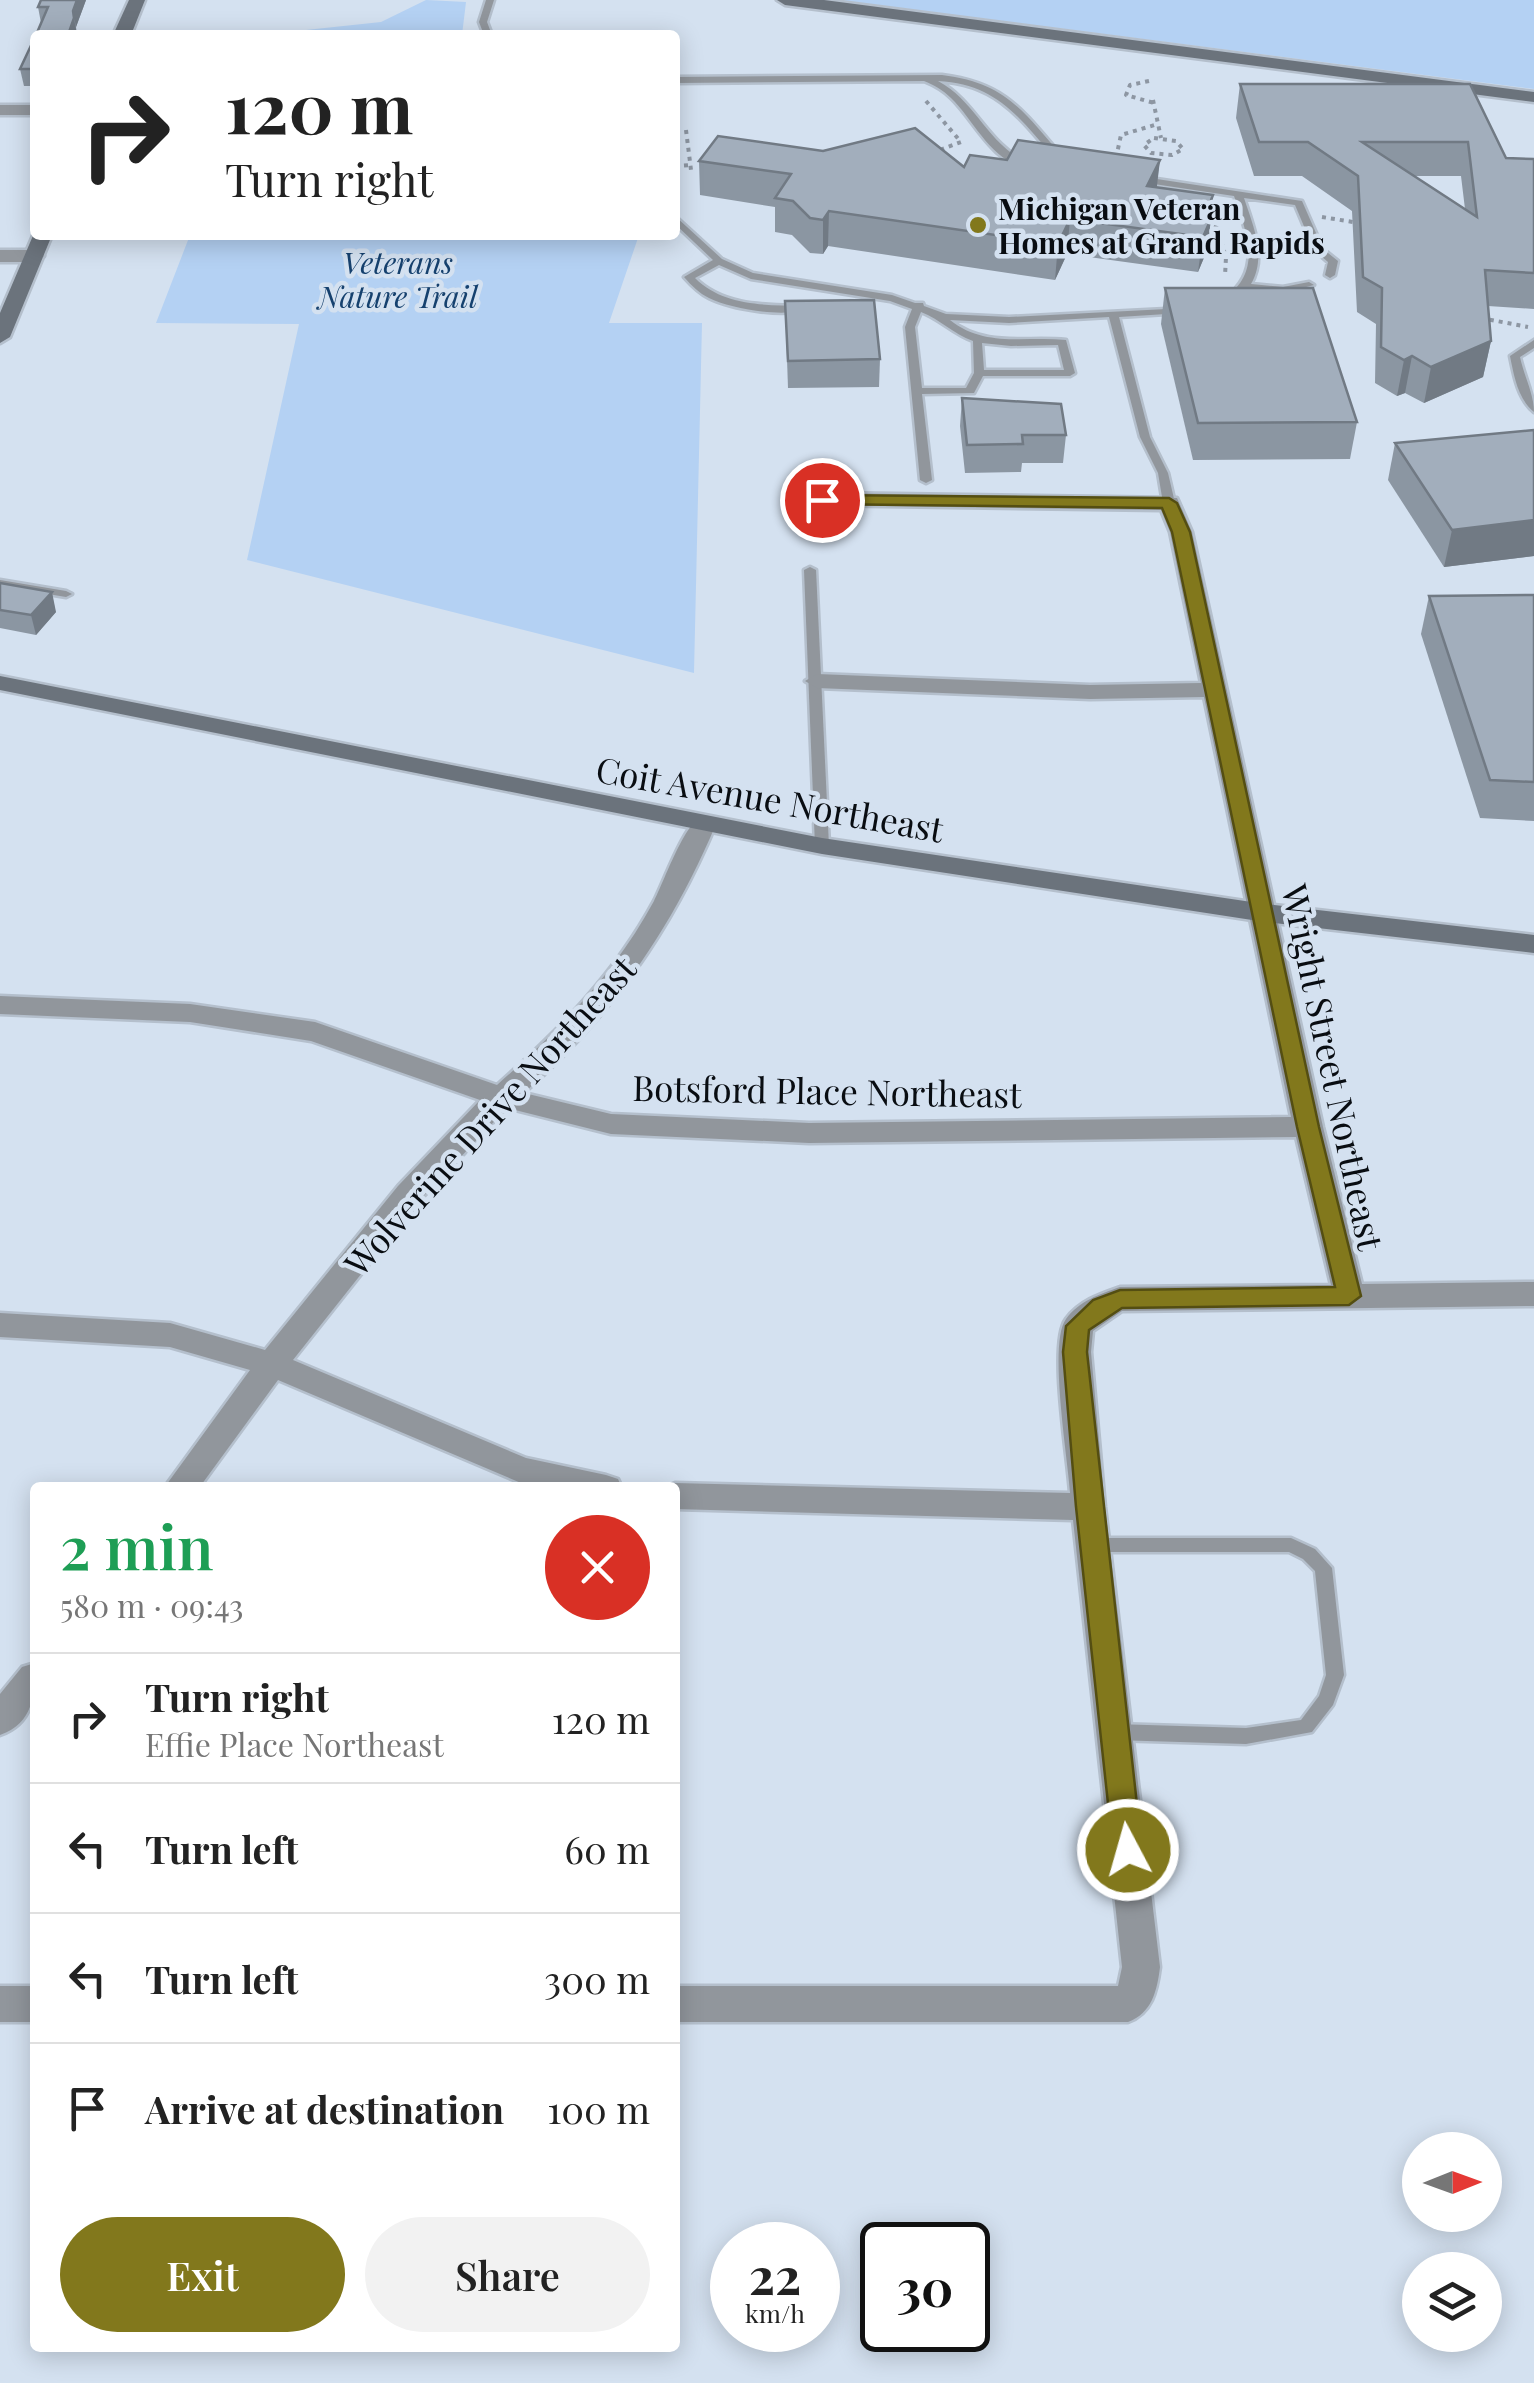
<!DOCTYPE html>
<meta charset="utf-8">
<style>
body{margin:0;font-family:"Playfair Display",serif;background:#f2f2f2;color:#222;height:100vh;display:flex;flex-direction:column;font-size:38px;white-space:nowrap}
*{box-sizing:border-box;margin:0}
p{font-size:32px;color:#767676}
.icon{flex:none;width:55px;height:55px;fill:none;stroke:currentColor;stroke-width:2;stroke-linecap:round;stroke-linejoin:round}
.map{position:relative;flex:1;overflow:hidden}
.drawer{position:absolute;left:30px;top:1482px;width:650px;height:870px;display:flex;flex-direction:column;background:#fff;border-radius:10px;box-shadow:0 5px 25px #0003}
.drawer>*{flex:none}
.top-card{position:absolute;left:30px;top:30px;width:650px;height:210px;border-radius:10px;box-shadow:0 5px 25px #0003;background:#fff;color:#222;overflow:hidden}
.needle{width:65px;rotate:89deg}
.fabs{position:absolute;left:1402px;top:2132px;display:grid;gap:20px}
.fabs a{display:grid;place-items:center;width:100px;height:100px;border-radius:50%;background:#fff;box-shadow:0 5px 25px #0003;font-size:50px}
.speed{position:absolute;left:710px;top:2222px;display:flex;gap:20px;font-size:50px;font-weight:700;text-align:center}
.speed>*{display:grid;place-content:center;width:130px;height:130px;border-radius:50%;background:#fff;box-shadow:0 5px 25px #0003;line-height:1}
.speed small{font-size:25px;font-weight:400}
.speed .limit{border:5px solid #111;border-radius:15px;background:#fff;color:#111}
.pin{position:absolute;display:grid;place-items:center;width:85px;height:85px;color:#fff;margin:-42px;border:5px solid #fff;border-radius:50%;box-shadow:0 2px 10px #0007}
.me{position:absolute;width:110px;margin:-55px;rotate:354deg;stroke-linejoin:round;filter:drop-shadow(0 0 8px #0008)}
.turn{display:flex;align-items:center;gap:35px;height:210px;padding:0 30px;font-size:45px}
.turn .icon{width:130px;height:130px;stroke-width:2.5}
.turn b{display:block;font-size:70px;line-height:85px}
.round{display:grid;place-items:center;flex:none;width:105px;height:105px;border-radius:52px;background:#f2f2f2}
.summary{display:flex;align-items:center;justify-content:space-between;height:170px;padding:0 30px}
h1{font-size:60px;font-weight:600;line-height:75px;color:#1e9e55}
.primary-button{display:flex;gap:20px;margin-top:auto;padding:20px 30px}
.primary-button a{flex:1;height:115px;border-radius:60px;background:#82781c;color:#fff;font-size:40px;font-weight:600;line-height:115px;text-align:center}
.primary-button a+a{background:#f2f2f2;color:#222}
ul{padding:0;list-style:none}
li{display:flex;align-items:center;gap:30px;height:130px;padding:0 30px;border-top:2px solid #e0e0e0}
li div{flex:1}
li b{display:block;font-size:38px}
li em{font-style:normal}
.map>svg:first-child{display:block}
.green{fill:#b4d1f3}
.lines{fill:none;stroke-linecap:round;stroke-linejoin:round}
.lane-casing{stroke:#b4bfcc;stroke-width:5}
.street-casing{stroke:#b4bfcc;stroke-width:5}
.secondary-casing{stroke:#b4bfcc;stroke-width:5}
.path{stroke:#8d96a2;stroke-width:4;stroke-dasharray:4 5;stroke-linecap:butt}
.lane{fill:#91969c;fill-rule:evenodd}
.street{fill:#91969c;fill-rule:evenodd}
.secondary{fill:#6b737c;fill-rule:evenodd}
.wall{fill:#8b96a2;fill-rule:evenodd}
.shaded-wall{fill:#717a84}
.building{fill:#a2aebc;stroke:#717a84;stroke-width:2.5;fill-rule:evenodd}
.route{fill:#82781c;stroke:#544e12;stroke-width:2.5}
.poi-dot{fill:#82781c;stroke:#d4e1f0;stroke-width:4}
.labels{text-anchor:middle;dominant-baseline:central;stroke-width:9;stroke-linejoin:round;paint-order:stroke}
.far-poi-label{font-size:30px;font-weight:bold;fill:#090d12;stroke:#d4e1f0;text-anchor:start}
.far-park-label{font-size:30px;font-style:italic;fill:#16416e;stroke:#d4e1f0}
.street-label{font-size:35px;fill:#090d12;stroke:#d4e1f0}
</style>
<div class="map">
<svg width="1534" height="2383" viewBox="0 0 1534 2383">
<rect width="100%" height="100%" fill="#d4e1f0"/>
<g class="green">
<path d="M426,0l40,2 -4,33h-203l122,-13z"/>
<path d="M839,0h695v89z"/>
<path d="M190,235h449l-30,88h93l-8,350 -447,-113 52,-236 -143,-1z"/>
</g>
<g class="lines">
<g class="lane-casing">
<g id="lane">
<path d="M486,0h8l-7,22 5,13h-8l-5,-13z"/>
<path d="M942,75c64,8 81,36 120,81v4h-6c-36,-42 -59,-76 -118,-79 38,20 49,63 90,82v4c-36,-3 -53,-46 -77,-69 -8,-8 -17,-13 -27,-17l-249,2v-6z"/>
<path d="M1137,176l165,25 21,48 15,12 -3,14 -5,3 -5,-3 3,-13 -14,-12 -19,-45 -51,-7c9,27 23,59 7,86l32,3 26,-5 5,3 -31,8 -36,-3 -14,12h-8v-4c38,-28 22,-64 9,-102l-100,-15 -2,-2z"/>
<path d="M675,216l47,43 31,14 139,22 23,8h8l1,3 22,8 63,3 177,-9 1,2 -5,3 -63,4 31,120 18,36 7,30 -6,3 -6,-3 -5,-30 -18,-36 -31,-120 -100,6 -59,-3c35,28 75,16 116,20l9,33 -5,3h-87l-9,17 -52,1 10,86 -6,3 -6,-3 -15,-153 7,-18 -22,-8 -139,-22 -32,-14 -24,13c28,28 69,27 106,28l5,3c-21,9 -75,0 -97,-11 -10,-5 -17,-12 -25,-21l29,-17 -38,-36zM921,312c19,7 32,22 52,29l1,32 -8,15h-44l-7,-61zM982,343l29,3 47,-1 6,25h-80z"/>
<path d="M1534,340v8l-14,9c4,19 14,37 14,55 -16,-13 -20,-36 -24,-56z"/>
<path d="M810,567l6,3 13,276 -7,4 -7,-4 -11,-276z"/>
<path d="M0,580l66,11 6,3 -6,3 -66,-11z"/>
<path d="M1093,1538h198l24,11 17,19 12,107 -11,30 -21,27 -66,12 -132,-4 -6,-2 -3,-6 3,-6 6,-2 132,4 55,-8 18,-24 7,-21 -11,-104 -12,-12 -14,-7h-196l-6,-2 -2,-5 2,-5z"/>
</g>
</g>
<g class="street-casing">
<g id="street">
<rect x="0" y="105" width="35" height="10"/>
<path d="M0,250h34l10,6 -10,6h-34z"/>
<path d="M823,493l354,5 15,34 131,595 39,157 172,-2v24l-412,5 -29,20 -2,21 14,155 55,460c-3,24 -8,46 -32,55h-453v-36h443l4,-19 -49,-447 -398,-11v-21h-12l12,-5 395,10c-2,-34 -22,-150 -4,-174 13,-18 34,-25 54,-32l211,-2 -35,-148 -487,6 -198,-9 -104,-26 -88,93 -126,159 233,98 80,17 12,4 4,9 -101,-5 -243,-103 -79,108h-35l86,-118 -80,-23 -170,-10v-24l170,10 95,27 133,-164 82,-86 -169,-59 -121,-19 -190,-8v-18l190,8 125,18 182,63c62,-55 117,-110 157,-184 10,-19 31,-80 49,-85l13,8c-45,107 -105,192 -192,269l87,21 198,9 482,-6 -87,-420 -114,2 -273,-11 -12,-7 12,-7 273,11 111,-2 -31,-151 -9,-22 -346,-5 -3,-5z"/>
<path d="M35,1663c0,31 -1,60 -35,72v-41l22,-27z"/>
<rect x="0" y="1986" width="35" height="36"/>
</g>
</g>
<g class="secondary-casing">
<g id="secondary">
<path d="M129,0h16l-14,35h-18z"/>
<path d="M777,0h47l710,92v10l-749,-97z"/>
<path d="M35,231v4h17l-42,102 -10,6v-30z"/>
<path d="M0,676l822,162 443,66 269,31v18l-269,-31 -443,-68 -822,-164z"/>
</g>
</g>
<g class="path">
<path d="M1149,81l-19,4 -4,10 28,8"/>
<path d="M1153,100l8,38"/>
<path d="M926,101l35,41 -24,9"/>
<path d="M686,130l5,40"/>
<path d="M1154,138l22,3 7,8 -11,6 -21,-2 -7,-8z"/>
<path d="M1116,158l5,-23 37,-11"/>
<path d="M675,166l16,-1"/>
<path d="M1322,217l37,6"/>
<path d="M1205,224l12,4 9,29 -1,19"/>
<path d="M1481,318l47,9"/>
</g>
<use href="#lane" class="lane"/>
<use href="#street" class="street"/>
<use href="#secondary" class="secondary"/>
</g>
<g class="wall">
<path d="M86,0l-10,27 1,8h-41l5,-12 -3,-16z"/>
<path d="M35,37v49h-11l-4,-17z"/>
<path d="M1240,84h230l36,74 28,1v150l-46,-3 3,35 -8,36 -59,26 -19,-10 -8,3 -22,-13 1,-59 -19,-12 -5,-101 -50,-35h-48l-18,-58zM1414,176h47l4,33z"/>
<path d="M823,151l141,16 43,-7h153l-4,27 57,8 -5,53 -10,24 -131,-18 -12,26 -227,-34 -5,8 -13,-1 -18,-18 -17,-3v-25l-75,-12 -1,-34z"/>
<path d="M1165,288l192,134 -7,37 -157,1 -32,-136z"/>
<path d="M785,301l95,58 -1,28 -91,1z"/>
<path d="M962,398l104,37 -3,28h-41l-1,9 -56,1 -5,-47z"/>
<path d="M1534,430v126l-90,11 -56,-87 7,-37z"/>
<path d="M0,583l56,29 -20,23 -36,-7z"/>
<path d="M1534,595v226l-54,-3 -59,-184 8,-38z"/>
</g>
<g class="shaded-wall">
<path d="M77,0h9l-10,27 -3,-16z"/>
<path d="M74,18l3,17h-9z"/>
<path d="M1160,160l-4,34 -9,-8z"/>
<path d="M1213,195l-5,53 -10,24 8,-59z"/>
<path d="M829,211l-1,35 -5,8v-34z"/>
<path d="M1070,219l-3,35 -12,26 3,-36z"/>
<path d="M1491,341l-8,36 -59,26 7,-36z"/>
<path d="M1412,356l-7,37 -8,3 7,-36z"/>
<path d="M1534,520v36l-90,11 8,-37z"/>
<path d="M52,592l4,20 -20,23 -5,-20z"/>
</g>
<g class="building">
<path d="M41,0h36l-4,11 1,7 -6,17h-32l12,-28h-10z"/>
<path d="M35,37v32h-15z"/>
<path d="M1240,84h230l36,74 28,1v114l-49,-3 6,71 -60,26 -19,-11 -8,4 -23,-13 1,-59 -19,-11 -5,-101 -50,-34h-49zM1362,142h106l9,75z"/>
<path d="M915,128l49,39 6,-12 37,5 11,-20 142,20 -13,26 66,9 -7,18 7,1 -10,23 -133,-18 -12,25 -229,-33 -6,9 -13,-2 -17,-17 -18,-3 16,-24 -92,-13 19,-25 105,15z"/>
<path d="M1165,288h148l44,134 -159,1z"/>
<path d="M874,300l6,59 -92,2 -3,-60z"/>
<path d="M962,398l99,6 5,31h-44l1,9 -56,1z"/>
<path d="M1534,430v90l-82,10 -57,-87z"/>
<path d="M0,583l52,9 -21,23 -31,-5z"/>
<path d="M1534,595v187l-44,-2 -61,-184z"/>
</g>
<path class="route" d="M822,495l347,3 8,5 13,29 129,595 42,169 -12,9 -227,3 -33,22 -2,22 55,498 -4,9 -10,3 -11,-3 -4,-9 -37,-343 -13,-155 3,-26 27,-26 27,-10 215,-3 -38,-160 -125,-595 -10,-24 -345,-4 -3,-4z"/>
<circle class="poi-dot" cx="978" cy="225" r="10"/>
<g class="labels">
<g class="far-poi-label">
<text x="998" y="208">Michigan Veteran<tspan x="998" dy="34">Homes at Grand Rapids</tspan></text>
</g>
<g class="far-park-label">
<text x="398" y="262">Veterans<tspan x="398" dy="34">Nature Trail</tspan></text>
</g>
<g class="street-label">
<text transform="translate(770 798) rotate(10)">Coit Avenue Northeast</text>
<text transform="translate(1334 1067) rotate(78)">Wright Street Northeast</text>
<text transform="translate(827 1090) rotate(1)">Botsford Place Northeast</text>
<text transform="translate(489 1115) rotate(-48)">Wolverine Drive Northeast</text>
</g>
</g>
</svg>
<div class="fabs">
<a><svg class="needle" viewBox="-14 -14 28 28"><path d="M0-13l5 13h-10z" fill="#e53935"/><path d="M0 13l5-13h-10z" fill="#767676"/></svg></a>
<a><svg class="icon" aria-label="layers" viewBox="0 0 24 24"><path d="M12 4l9 5-9 5-9-5zM3 14l9 5 9-5"/></svg></a>
</div>
<div class="speed"><div>22<small>km/h</small></div><div class="limit">30</div></div>
<div class="pin" style="left:822px;top:500px;background:#d93025"><svg class="icon" aria-label="arrive" viewBox="0 0 24 24"><path d="M6 21V4h12l-3 4 3 4H6"/></svg></div>
<svg class="me" style="left:1128px;top:1850px" viewBox="-20 -20 40 40"><circle r="17" fill="#82781c" stroke="#fff" stroke-width="3"/><path d="M0-11L8 9 0 5-8 9z" fill="#fff"/></svg>
<div class="top-card">
<div class="turn"><svg class="icon" aria-label="right" viewBox="0 0 24 24"><path d="M7 20v-9h11M14 6l5 5-5 5"/></svg><div><b>120 m</b>Turn right</div></div>
</div>
<section class="drawer">
<div class="summary"><div><h1>2 min</h1><p>580 m · 09:43</p></div><a class="round" style="background:#d93025;color:#fff"><svg class="icon" aria-label="close" viewBox="0 0 24 24"><path d="M6 6l12 12M18 6L6 18"/></svg></a></div>
<ul>
<li><svg class="icon" aria-label="right" viewBox="0 0 24 24"><path d="M7 20v-9h11M14 6l5 5-5 5"/></svg><div><b>Turn right</b><p>Effie Place Northeast</p></div><em>120 m</em></li>
<li><svg class="icon" aria-label="left" viewBox="0 0 24 24"><path d="M17 20v-9H6M10 6l-5 5 5 5"/></svg><div><b>Turn left</b></div><em>60 m</em></li>
<li><svg class="icon" aria-label="left" viewBox="0 0 24 24"><path d="M17 20v-9H6M10 6l-5 5 5 5"/></svg><div><b>Turn left</b></div><em>300 m</em></li>
<li><svg class="icon" aria-label="arrive" viewBox="0 0 24 24"><path d="M6 21V4h12l-3 4 3 4H6"/></svg><div><b>Arrive at destination</b></div><em>100 m</em></li>
</ul>
<div class="primary-button"><a>Exit</a><a>Share</a></div>
</section>
</div>
